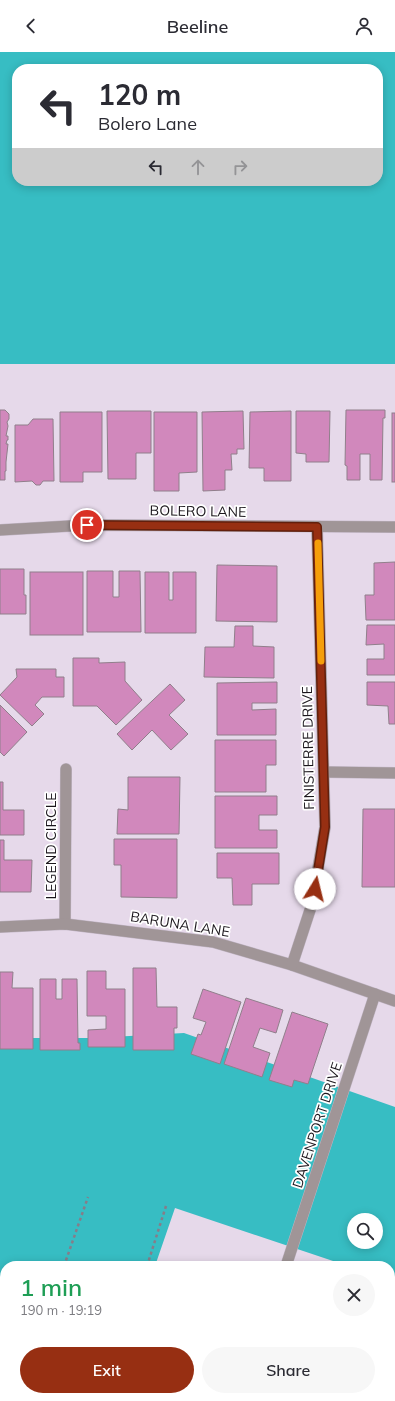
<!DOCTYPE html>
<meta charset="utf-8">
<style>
body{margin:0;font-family:Mulish,sans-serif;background:#f7f7f7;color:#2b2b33;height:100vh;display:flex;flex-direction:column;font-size:15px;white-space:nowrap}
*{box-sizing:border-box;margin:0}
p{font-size:13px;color:#7c7c81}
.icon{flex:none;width:22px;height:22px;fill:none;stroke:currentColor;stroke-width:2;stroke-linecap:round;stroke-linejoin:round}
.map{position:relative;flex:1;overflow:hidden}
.side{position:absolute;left:0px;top:1209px;width:395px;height:140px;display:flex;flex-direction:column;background:#fff;border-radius:16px 16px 0 0;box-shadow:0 2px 10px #0003}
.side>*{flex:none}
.top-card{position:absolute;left:12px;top:12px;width:371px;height:122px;border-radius:16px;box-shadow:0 2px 10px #0003;background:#fff;color:#2b2b33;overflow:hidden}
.tools{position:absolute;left:347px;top:1161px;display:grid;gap:8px}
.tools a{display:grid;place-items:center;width:36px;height:36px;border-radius:50%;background:#fff;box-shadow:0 2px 10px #0003;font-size:20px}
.pin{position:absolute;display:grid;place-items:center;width:34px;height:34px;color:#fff;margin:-17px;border:2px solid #fff;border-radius:50%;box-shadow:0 1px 4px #0007}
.me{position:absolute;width:44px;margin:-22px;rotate:9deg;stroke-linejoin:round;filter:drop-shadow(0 0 3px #0008)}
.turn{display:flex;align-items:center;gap:14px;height:84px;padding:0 20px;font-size:18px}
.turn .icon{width:52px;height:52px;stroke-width:2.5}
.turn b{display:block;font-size:28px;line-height:34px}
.lanes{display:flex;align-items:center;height:38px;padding:0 20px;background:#0003;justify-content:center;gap:20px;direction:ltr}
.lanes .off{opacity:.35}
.round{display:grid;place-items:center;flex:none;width:42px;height:42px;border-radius:21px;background:#f7f7f7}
.summary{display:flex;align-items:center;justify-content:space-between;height:68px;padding:0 20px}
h1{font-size:24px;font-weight:600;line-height:30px;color:#1e9e55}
.cta{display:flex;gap:8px;margin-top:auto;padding:8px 20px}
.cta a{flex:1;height:46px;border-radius:24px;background:#972f12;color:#fff;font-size:16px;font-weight:600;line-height:46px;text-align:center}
.cta a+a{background:#f7f7f7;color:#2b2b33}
header{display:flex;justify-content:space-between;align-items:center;height:52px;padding:0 20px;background:#fff;font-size:18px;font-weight:600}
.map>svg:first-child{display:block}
.water{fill:#37bdc3;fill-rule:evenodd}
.building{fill:#d188bc;stroke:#907f8b}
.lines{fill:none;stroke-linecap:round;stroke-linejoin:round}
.minor-casing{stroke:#c1b6c5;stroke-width:12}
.tertiary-casing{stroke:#c1b6c5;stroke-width:12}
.path{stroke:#867d89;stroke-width:2.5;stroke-dasharray:3 3;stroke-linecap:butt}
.minor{stroke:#a09597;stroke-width:11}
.tertiary{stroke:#a09597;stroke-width:11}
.route-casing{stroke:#621f0c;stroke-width:10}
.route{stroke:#972f12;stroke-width:7}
.slow{stroke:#f59e0b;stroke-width:7}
.labels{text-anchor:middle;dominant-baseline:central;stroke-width:3.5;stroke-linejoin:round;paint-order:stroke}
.street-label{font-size:14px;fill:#1b161c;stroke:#fff}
</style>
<header><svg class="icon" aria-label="back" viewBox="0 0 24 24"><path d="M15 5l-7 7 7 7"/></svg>Beeline<svg class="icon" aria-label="person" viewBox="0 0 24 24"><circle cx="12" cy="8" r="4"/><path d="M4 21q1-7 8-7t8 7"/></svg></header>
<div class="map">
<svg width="395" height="1349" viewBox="0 0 395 1349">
<rect width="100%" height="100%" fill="#e6d9ea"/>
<g class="water">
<path d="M0,0h395v312h-395zM17,17h361v112h-361z"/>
<path d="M184,981l211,74v294h-34l1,-5h28v-130h-45l-3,-2 -167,-56 -20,58h-150v97l-5,-3v-322h93zM354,1168h22v22h-22z"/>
<path d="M66,1344h46l-2,5h-35z"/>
</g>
<g class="building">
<path d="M0,358h5l4,4v5l-2,3 1,4 -2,10h2v4h-1l-1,4h2l-2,18v9h-1v9h-5z"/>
<path d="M346,358h39v8h-2l-1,62h-12v-26h-10v26h-13v-14l-2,-1z"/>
<path d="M107,359h44v42h-15v26h-28z"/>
<path d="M243,359l1,38h-7v5h-6l1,16h-7v20l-22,1 -1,-79z"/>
<path d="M291,359v70h-27v-13h-15l1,-56z"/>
<path d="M296,359h34l-1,51h-23v-8l-10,-1z"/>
<path d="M60,360h42v60h-19v10h-23z"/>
<path d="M154,360h43v60l-18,1v18h-25z"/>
<rect x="392" y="361" width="3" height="69"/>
<path d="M33,367h20l1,62h-11l-3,4h-4l-4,-4 -17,1v-57h13z"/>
<path d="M395,510v58h-29l-1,-25h9v-32z"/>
<path d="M217,513l60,1v56l-61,-1z"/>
<path d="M0,517h24v26h2v19h-26z"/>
<path d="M87,519h26v26h6v-26h21l1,61h-54z"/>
<rect x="30" y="520" width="53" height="63"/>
<path d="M145,520h24v28h4v-28h23v61h-51z"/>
<path d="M367,573h28v50h-28v-16h17v-15l-18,1z"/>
<path d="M235,574h18v20l21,1v31l-70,-1 1,-30h29z"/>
<path d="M73,606h26v5l26,-1v19l17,19 -26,25 -19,-19h-24z"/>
<path d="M16,617h40v8h8v20h-22l-7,8 9,9 -12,12 -32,-31 17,-18z"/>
<path d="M277,630v21h-25v7l24,-1v26h-59v-52z"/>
<path d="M367,630h28v42h-6l-1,-18 -21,-1z"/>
<path d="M170,632l15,16 -16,15 19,19 -17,16 -19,-20 -20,20 -15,-16z"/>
<path d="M0,653l27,27 -23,24 -4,-4z"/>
<path d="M215,688h61v25h-10v27h-51z"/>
<path d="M128,725h52l-1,57h-62l1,-25 10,1z"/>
<path d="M0,730h3v28h21v25h-24z"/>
<path d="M215,744h62v19h-18v15h18v18h-62z"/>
<path d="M363,757h32v78h-33z"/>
<path d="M114,787h63v59l-56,-1v-32h-7z"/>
<path d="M0,788h4v20h28l-1,32h-31z"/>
<path d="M217,801h62v31h-27v21h-19l-1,-27h-15z"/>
<path d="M133,916h23l1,39h20v21h-3v22h-41z"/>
<path d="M87,919h19v18h19v58h-37v-17l18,-1v-13h-19z"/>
<path d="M0,920h13l-1,16h21v61h-33z"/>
<path d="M40,927h16v20h6v-20h15l1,64h2v7h-40z"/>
<path d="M203,937l38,13 -21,62 -29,-10 7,-20 3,1 5,-13 -13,-4z"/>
<path d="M246,946l37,12 -7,23 -16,-5 -7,19 17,6 -8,24 -38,-13z"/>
<path d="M292,960l36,12 -20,60 -14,-4 -2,7 -23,-7z"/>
<path d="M0,1315l5,3v26h1l-3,5h-3z"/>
<path d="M13,1344h38l8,4 -49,1z"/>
</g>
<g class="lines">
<g class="minor-casing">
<g id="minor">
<path d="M0,478l87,-5 308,2"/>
<path d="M324,720l71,1"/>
<path d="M65,872l1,-155"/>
<path d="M0,875l65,-3 148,18 79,23 103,36"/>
<path d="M292,913l20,-61 13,-77 -8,-300"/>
</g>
</g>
<g class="tertiary-casing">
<g id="tertiary">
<path d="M286,1214l89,-272"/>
<path d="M241,1349l2,-5"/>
</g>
</g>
<g class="path">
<path d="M64,1214l24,-69"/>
<path d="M147,1214l19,-60"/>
<path d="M0,1288l5,3"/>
<path d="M97,1344l13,5"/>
</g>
<use href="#minor" class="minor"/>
<use href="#tertiary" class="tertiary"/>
</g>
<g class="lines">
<g class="route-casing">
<path id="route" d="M87,473l230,2 8,300 -10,62"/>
</g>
<use href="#route" class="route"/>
<path class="slow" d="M318,491l3,118"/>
</g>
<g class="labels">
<g class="street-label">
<text transform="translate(198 459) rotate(1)">BOLERO LANE</text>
<text transform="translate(308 696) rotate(-91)">FINISTERRE DRIVE</text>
<text transform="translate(51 794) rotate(-90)">LEGEND CIRCLE</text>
<text transform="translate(180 872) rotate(9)">BARUNA LANE</text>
<text transform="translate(317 1073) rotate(-72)">DAVENPORT DRIVE</text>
</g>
</g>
</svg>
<div class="tools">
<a><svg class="icon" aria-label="search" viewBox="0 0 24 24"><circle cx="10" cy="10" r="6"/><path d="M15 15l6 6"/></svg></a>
</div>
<div class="pin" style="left:87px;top:473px;background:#d93025"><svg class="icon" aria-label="arrive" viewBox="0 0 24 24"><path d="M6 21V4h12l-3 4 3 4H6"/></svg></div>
<svg class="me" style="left:315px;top:837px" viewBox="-20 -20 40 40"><circle r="19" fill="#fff"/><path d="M0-13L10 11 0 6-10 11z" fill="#972f12"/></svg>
<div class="top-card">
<div class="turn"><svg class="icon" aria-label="left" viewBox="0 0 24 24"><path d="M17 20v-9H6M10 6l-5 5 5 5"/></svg><div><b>120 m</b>Bolero Lane</div></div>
<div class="lanes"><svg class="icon" aria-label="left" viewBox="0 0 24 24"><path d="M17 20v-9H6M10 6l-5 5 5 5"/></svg><svg class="icon off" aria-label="ahead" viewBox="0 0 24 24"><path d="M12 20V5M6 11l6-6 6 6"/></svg><svg class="icon off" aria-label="right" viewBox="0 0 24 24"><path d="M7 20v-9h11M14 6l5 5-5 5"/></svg></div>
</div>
<section class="side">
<div class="summary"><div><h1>1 min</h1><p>190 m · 19:19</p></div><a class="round"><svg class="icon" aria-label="close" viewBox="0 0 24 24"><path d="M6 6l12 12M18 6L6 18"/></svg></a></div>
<div class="cta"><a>Exit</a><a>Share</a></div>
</section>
</div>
